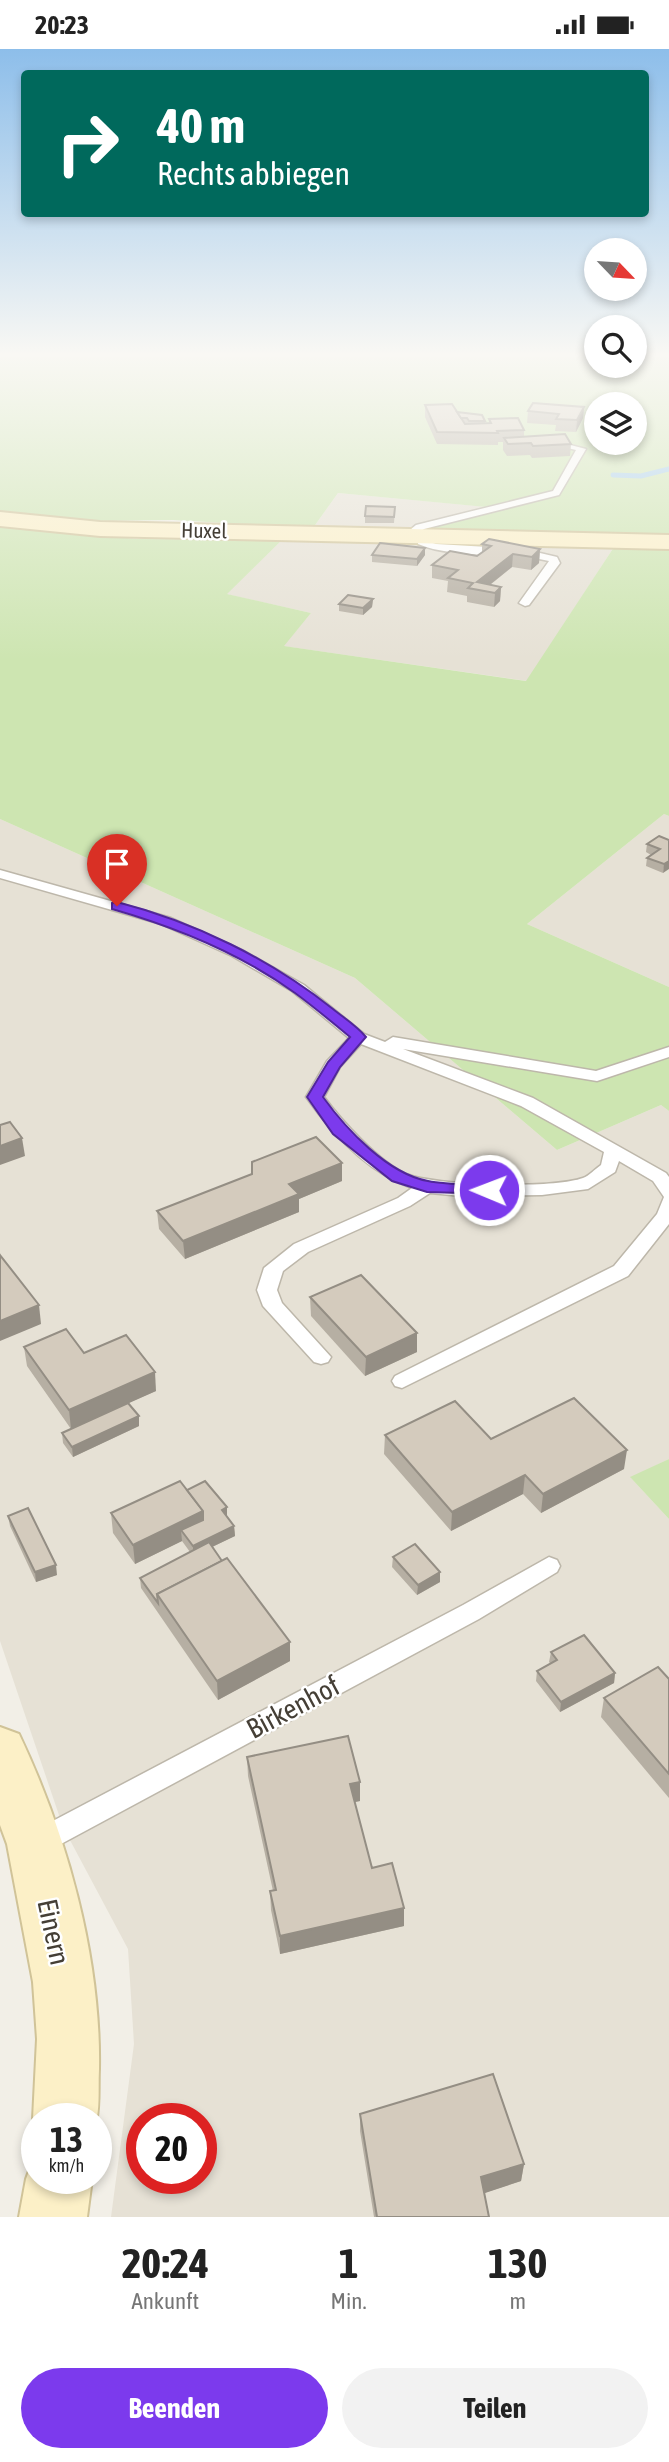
<!DOCTYPE html>
<html lang="de">
<style>
body{margin:0;font-family:"Asap Condensed",sans-serif;background:#f2f2f2;color:#222;height:100vh;display:flex;flex-direction:column;font-size:26px;white-space:nowrap}
*{box-sizing:border-box;margin:0}
p{font-size:23px;color:#767676}
.icon{flex:none;width:38px;height:38px;fill:none;stroke:currentColor;stroke-width:2;stroke-linecap:round;stroke-linejoin:round}
.map{position:relative;height:2168px;overflow:hidden}
.side{display:flex;flex-direction:column;background:#fff;flex:1}
.side>*{flex:none}
.banner{position:absolute;left:21px;top:21px;width:628px;height:147px;border-radius:7px;box-shadow:0 4px 10px #0003;background:#00695c;color:#fff;overflow:hidden}
.needle{width:46px;rotate:115deg}
.buttons{position:absolute;left:584px;top:189px;display:grid;gap:14px}
.buttons a{display:grid;place-items:center;width:63px;height:63px;border-radius:50%;background:#fff;box-shadow:0 4px 10px #0003;font-size:35px}
.speed{position:absolute;left:21px;top:2054px;display:flex;gap:14px;font-size:35px;font-weight:700;text-align:center}
.speed>*{display:grid;place-content:center;width:91px;height:91px;border-radius:50%;background:#fff;box-shadow:0 4px 10px #0003;line-height:1}
.speed small{font-size:18px;font-weight:400}
.speed .limit{border:10px solid #d22;background:#fff;color:#111}
.pin{position:absolute;display:grid;place-items:center;width:60px;height:60px;color:#fff;margin:-72px -30px;border-radius:50% 50% 50% 0;rotate:-45deg;box-shadow:0 0 7px #0007}
.pin .icon{rotate:45deg}
.me{position:absolute;width:77px;margin:-38px;rotate:271deg;stroke-linejoin:round;filter:drop-shadow(0 0 5px #0008)}
.turn{display:flex;align-items:center;gap:24px;height:147px;padding:0 21px;font-size:32px}
.turn .icon{width:91px;height:91px;stroke-width:2.5}
.turn b{display:block;font-size:49px;line-height:60px}
.eta{display:flex;justify-content:space-evenly;align-items:center;height:119px;text-align:center}
.eta b{font-size:42px;font-weight:700;line-height:49px}
.cta{display:flex;gap:14px;margin-top:auto;padding:14px 21px}
.cta a{flex:1;height:80px;border-radius:42px;background:#7c3aed;color:#fff;font-size:28px;font-weight:700;line-height:80px;text-align:center}
.cta a+a{background:#f2f2f2;color:#222}
.status{display:flex;justify-content:space-between;align-items:center;height:49px;padding:0 35px;background:#fff;direction:ltr}
.status svg{height:19px;fill:currentColor}
.map>svg:first-child{display:block}
.residential{fill:#e6e1d5;fill-rule:evenodd}
.green{fill:#cde5b1;fill-rule:evenodd}
.lines{fill:none;stroke-linecap:round;stroke-linejoin:round}
.stream{stroke:#a5ceed;stroke-width:5}
.lane-casing{stroke:#bdb7aa;stroke-width:3}
.secondary-casing{stroke:#d0c398;stroke-width:4}
.lane{fill:#fff;fill-rule:evenodd}
.secondary{fill:#fcf0c7;fill-rule:evenodd}
.wall{fill:#b6afa3}
.shaded-wall{fill:#948e84}
.building{fill:#d4cbbd;stroke:#948e84;stroke-width:2}
.route{fill:#7c3aed;stroke:#51269a;stroke-width:2}
.labels{text-anchor:middle;dominant-baseline:central;stroke-width:5;stroke-linejoin:round;paint-order:stroke}
.far-street-label{font-size:21px;fill:#453f36;stroke:#fff}
.near-street-label{font-size:28px;fill:#453f36;stroke:#fff}
</style>
<div class="status"><b>20:23</b><svg viewBox="0 0 49 12"><path d="M0 12V9h3v3zM5 12V6h3v6zM10 12V3h3v9zM15 12V0h3v12zM26 1h20v11H26zM47 4h2v5h-2z"/></svg></div>
<div class="map">
<svg width="669" height="2168" viewBox="0 0 669 2168">
<rect width="100%" height="100%" fill="#f2efe7"/>
<g class="residential">
<path d="M338,444l150,14 -84,22 210,18 -87,134 -244,-35 28,-33 -85,-19 56,-54 31,-12z"/>
<path d="M664,765l5,2v171l-142,-63z"/>
<path d="M0,770l355,159 202,172 104,-45 8,6v348l-38,19 38,41v698h-558l23,-173 -6,-95 -65,-122 -63,-186zM142,2070h59v60h-59z"/>
</g>
<g class="green">
<path d="M0,308h597v9h38v-9h34v178l-265,-6 82,-22 -148,-14 -25,35 -140,-8 -85,1 -88,-8zM597,355h38v39h-38z"/>
<path d="M0,476l137,14 145,1 -55,54 84,19 -27,33 242,35 88,-134 55,1v268l-5,-2 -137,110 142,63v124l-8,-6 -104,45 -202,-172 -355,-159z"/>
<path d="M669,1410v60l-39,-42z"/>
</g>
<g class="lines">
<path class="stream" d="M613,426l28,1 28,-7"/>
<g class="lane-casing">
<g id="lane">
<path d="M547,390l39,10 -27,46 -135,34 -11,8 -9,-2 12,-10 137,-34 23,-41 -29,-7z"/>
<path d="M419,485h8v7l9,3 87,5 34,8 3,6 -31,42 -4,1 -6,-3 30,-42c-41,-9 -95,-2 -131,-17z"/>
<path d="M0,821l171,48 71,32 62,35 60,49 21,8 8,-5 203,34 73,-24v10l-72,24 -194,-32 130,49 133,75 3,4v47l-41,52 -226,112 -7,-2 -3,-5 3,-5 219,-110 43,-52 7,-17 -11,-16 -34,-20 -4,11 -27,17 -46,6 -80,1 -32,-3 -20,13 -102,46 -25,19 -6,19 5,13 49,54 -3,5 -7,2 -7,-2 -51,-56 -6,-16 7,-22 30,-24 104,-46 14,-10c-44,-15 -79,-53 -106,-91l21,-36 22,-23 -57,-47 -60,-35 -71,-32 -161,-46zM361,995l160,62 83,46 -3,13c-6,4 -12,11 -18,13 -30,11 -148,8 -177,-4 -27,-12 -65,-54 -82,-77l16,-30z"/>
<path d="M549,1508l8,3 3,6 -3,6 -78,47 -431,232 -9,3 -9,-3 -4,-9 4,-9 433,-228z"/>
</g>
</g>
<g class="secondary-casing">
<g id="secondary">
<path d="M0,463l100,10 569,13v14l-569,-13 -100,-10z"/>
<path d="M0,1678l19,7c48,101 82,223 80,335 -1,17 1,37 -3,53v-3h-59v10l-4,-10 4,-80 -4,-57 -26,-138 -7,-19z"/>
<path d="M35,2106l2,24h55l-5,38h-68l7,-38z"/>
</g>
</g>
<use href="#lane" class="lane"/>
<use href="#secondary" class="secondary"/>
</g>
<g class="wall">
<path d="M425,356l32,7 28,9v2h4v-4l35,11v7l47,7 -1,12 -38,2 -2,-3 -23,1 -4,-6v-8h-5v3l-61,-1 -12,-27z"/>
<path d="M584,358l-1,11 -7,14 -21,-1 1,-6 -29,-2 1,-12z"/>
<path d="M395,458l-1,16h-29v-7z"/>
<path d="M482,495l58,5 -1,14 -8,7 -19,-3 -22,18 11,2 -1,14 -6,6 -27,-5v-6l-20,-4 1,-11 -16,-3v-13l45,-9 5,-3z"/>
<path d="M372,506h53l-8,11 -45,-4z"/>
<path d="M373,550l-1,8 -9,8 -24,-4v-7z"/>
<path d="M669,791l-6,33 -17,-7 1,-8 4,-3 -5,-3 1,-8z"/>
<path d="M342,1132l-43,18v13l-114,47 -26,-30 -2,-18z"/>
<path d="M310,1248l107,36v19l-52,24 -54,-60z"/>
<path d="M24,1298l60,6 72,38 -28,12 11,23 -66,31 -10,-14 -1,-10 9,-4 -44,-63z"/>
<path d="M385,1386l106,4 133,30 -83,44 -18,-19 -72,37 -67,-77z"/>
<path d="M187,1441l40,17v10l7,9 1,10 -23,11 78,114 -72,39 -77,-112 -1,-10 50,-26 -8,-11 -47,23 -22,-31 -2,-20z"/>
<path d="M8,1467l49,59 -21,7 -26,-56z"/>
<path d="M393,1508l47,15v10l-23,13 -25,-28z"/>
<path d="M551,1603l64,21 -1,10 -54,29 -24,-31 1,-10 14,-7 -2,-2z"/>
<path d="M669,1630v119l-68,-81 3,-19z"/>
<path d="M247,1708l113,44 -6,1 18,66 32,40v18l-124,28 -9,-44 -1,-19h3l-25,-115z"/>
<path d="M360,2065l164,50 -3,17 -37,12 5,24h-115l-14,-86z"/>
</g>
<g class="shaded-wall">
<path d="M584,358l-1,11 -7,14 1,-12z"/>
<path d="M425,499v7l-8,11v-7z"/>
<path d="M540,500l-1,14 -8,7 1,-13z"/>
<path d="M513,505l-1,13 -30,24 -5,-9z"/>
<path d="M501,538l-1,14 -6,6 1,-14z"/>
<path d="M373,550l-1,8 -9,8v-7z"/>
<path d="M669,812v8l-6,4 1,-9z"/>
<path d="M22,1089l3,18 -25,9v-19z"/>
<path d="M342,1114v18l-43,18v13l-114,47 -2,-18 106,-57z"/>
<path d="M39,1256l2,19 -41,17v-20z"/>
<path d="M417,1284v19l-52,24 1,-19z"/>
<path d="M155,1323l1,19 -85,38 -2,-19z"/>
<path d="M139,1367v10l-66,31 -1,-10z"/>
<path d="M627,1401l-3,19 -83,44 2,-19z"/>
<path d="M525,1426l-2,19 -72,37 1,-19z"/>
<path d="M227,1458v10l-5,-7z"/>
<path d="M203,1462l1,19h-23l1,11 -47,23 -2,-19z"/>
<path d="M234,1477l1,10 -42,20v-10z"/>
<path d="M56,1516l1,10 -21,7 -1,-10z"/>
<path d="M440,1523v10l-23,13 1,-10z"/>
<path d="M290,1593v19l-72,39 -1,-19z"/>
<path d="M615,1624l-1,10 -54,29 1,-10z"/>
<path d="M360,1733v19l-10,2v-19z"/>
<path d="M404,1859v18l-124,28v-18z"/>
<path d="M524,2115l-3,17 -42,14 2,-18z"/>
</g>
<g class="building">
<path d="M533,354l51,4 -7,13 -21,-1 3,-5 -31,-3z"/>
<path d="M452,355l13,20 26,-1 -2,-4 29,-1 6,12 -27,1 1,2 -61,-1 -12,-27z"/>
<path d="M457,363l25,3 3,6h-16l-2,-3h-6z"/>
<path d="M565,385l6,10 -38,2 -2,-3 -23,1 -4,-6z"/>
<path d="M366,457l29,1 -1,10 -29,-1z"/>
<path d="M489,490l51,10 -8,8 -19,-3 -36,28 24,5 -6,6 -27,-5 5,-5 -25,-5 10,-8 -26,-5 18,-14 27,5 14,-10 -9,-2z"/>
<path d="M380,494l45,5 -8,11 -45,-4z"/>
<path d="M348,546l25,4 -10,9 -24,-4z"/>
<path d="M659,787l10,4v21l-5,3 -17,-6 13,-9 -13,-5z"/>
<path d="M10,1073l12,16 -22,8v-21z"/>
<path d="M316,1088l26,26 -53,21 10,10 -116,47 -26,-30 95,-37v-12z"/>
<path d="M0,1206l39,50 -39,16z"/>
<path d="M361,1226l56,58 -51,24 -56,-60z"/>
<path d="M66,1280l18,24 42,-18 29,37 -86,38 -45,-63z"/>
<path d="M574,1349l53,52 -84,44 -18,-19 -73,37 -67,-77 70,-34 36,38z"/>
<path d="M128,1354l11,13 -67,31 -10,-14z"/>
<path d="M180,1432l23,30 -70,34 -22,-32z"/>
<path d="M205,1432l22,26 -5,3 12,16 -41,20 -12,-16 22,-10v-9l-16,-21z"/>
<path d="M28,1459l28,57 -21,7 -27,-56z"/>
<path d="M209,1493l13,19 -65,33 1,9 -18,-25z"/>
<path d="M415,1495l25,28 -22,13 -25,-28z"/>
<path d="M227,1509l63,84 -73,39 -60,-87z"/>
<path d="M584,1586l31,38 -54,29 -24,-31 20,-11 -6,-8z"/>
<path d="M658,1618l11,12v95l-65,-76z"/>
<path d="M348,1687l12,46 -10,2 22,84 20,-5 12,45 -124,28 -10,-45 6,-1 -29,-133z"/>
<path d="M493,2025l31,90 -43,13 8,40h-112l-17,-103z"/>
</g>
<linearGradient id="sky" x2="0" y2="1"><stop stop-color="#8dbeea"/><stop offset="0.5" stop-color="#f9f8f4"/><stop offset="1" stop-color="#f9f8f4" stop-opacity="0"/></linearGradient>
<rect width="669" height="611" fill="url(#sky)"/>
<path class="route" d="M117,853c78,20 153,57 216,107 11,9 24,17 33,28l-26,30 -17,30c23,32 65,77 105,84 19,4 41,3 61,4l6,1 2,4 -2,4 -68,-2 -35,-11 -59,-47 -26,-37 21,-35 22,-25c-18,-15 -36,-30 -55,-44 -54,-39 -120,-66 -183,-84v-6z"/>
<g class="labels">
<g class="far-street-label">
<text transform="translate(204 481) rotate(1)">Huxel</text>
</g>
<g class="near-street-label">
<text transform="translate(293 1658) rotate(-28)">Birkenhof</text>
<text transform="translate(54 1883) rotate(78)">Einern</text>
</g>
</g>
</svg>
<div class="buttons">
<a><svg class="needle" viewBox="-14 -14 28 28"><path d="M0-13l5 13h-10z" fill="#e53935"/><path d="M0 13l5-13h-10z" fill="#767676"/></svg></a>
<a><svg class="icon" aria-label="search" viewBox="0 0 24 24"><circle cx="10" cy="10" r="6"/><path d="M15 15l6 6"/></svg></a>
<a><svg class="icon" aria-label="layers" viewBox="0 0 24 24"><path d="M12 4l9 5-9 5-9-5zM3 14l9 5 9-5"/></svg></a>
</div>
<div class="speed"><div>13<small>km/h</small></div><div class="limit">20</div></div>
<div class="pin" style="left:117px;top:857px;background:#d93025"><svg class="icon" aria-label="arrive" viewBox="0 0 24 24"><path d="M6 21V4h12l-3 4 3 4H6"/></svg></div>
<svg class="me" style="left:489px;top:1141px" viewBox="-20 -20 40 40"><circle r="17" fill="#7c3aed" stroke="#fff" stroke-width="3"/><path d="M0-11L8 9 0 5-8 9z" fill="#fff"/></svg>
<div class="banner">
<div class="turn"><svg class="icon" aria-label="right" viewBox="0 0 24 24"><path d="M7 20v-9h11M14 6l5 5-5 5"/></svg><div><b>40 m</b>Rechts abbiegen</div></div>
</div>
</div>
<section class="side">
<div class="eta">
<div><b>20:24</b><p>Ankunft</p></div>
<div><b>1</b><p>Min.</p></div>
<div><b>130</b><p>m</p></div>
</div>
<div class="cta"><a>Beenden</a><a>Teilen</a></div>
</section>
